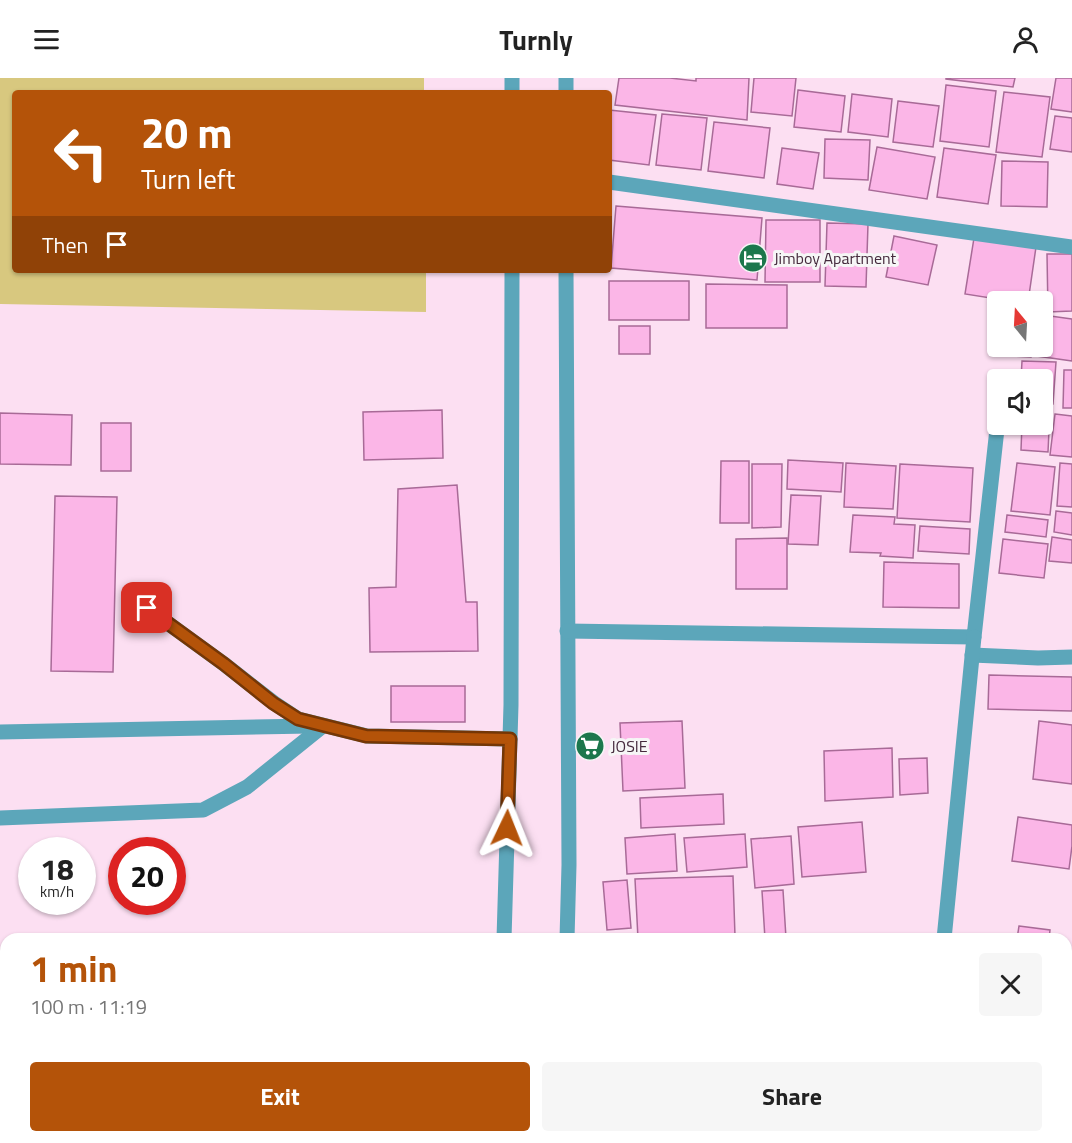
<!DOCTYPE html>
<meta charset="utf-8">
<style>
body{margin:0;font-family:"Titillium Web",sans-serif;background:#f6f6f6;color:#222;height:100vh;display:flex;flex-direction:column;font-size:22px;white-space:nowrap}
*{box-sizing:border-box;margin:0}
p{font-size:20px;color:#767676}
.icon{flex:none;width:33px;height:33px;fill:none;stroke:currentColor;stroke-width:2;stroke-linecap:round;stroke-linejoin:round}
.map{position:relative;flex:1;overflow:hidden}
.panel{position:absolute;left:0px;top:855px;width:1072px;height:210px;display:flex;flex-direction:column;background:#fff;border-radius:18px 18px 0 0;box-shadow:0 2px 4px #0004}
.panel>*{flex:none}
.banner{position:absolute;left:12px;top:12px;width:600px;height:183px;border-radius:6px;box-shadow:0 2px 4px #0004;background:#b45309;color:#fff;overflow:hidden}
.needle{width:39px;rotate:342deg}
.controls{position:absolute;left:987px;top:213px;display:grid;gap:12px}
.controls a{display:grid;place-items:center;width:66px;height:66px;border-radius:6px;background:#fff;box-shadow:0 2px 4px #0004;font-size:30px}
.speed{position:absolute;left:18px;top:759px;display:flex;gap:12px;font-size:30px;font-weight:700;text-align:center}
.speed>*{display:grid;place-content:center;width:78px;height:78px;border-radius:50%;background:#fff;box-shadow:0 2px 4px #0004;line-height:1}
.speed small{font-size:15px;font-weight:400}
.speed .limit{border:9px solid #d22;background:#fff;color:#111}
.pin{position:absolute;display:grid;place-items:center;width:51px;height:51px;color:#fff;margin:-26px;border-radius:12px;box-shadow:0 3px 9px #0006}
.me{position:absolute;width:66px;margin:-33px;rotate:2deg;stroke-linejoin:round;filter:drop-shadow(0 0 4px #0008)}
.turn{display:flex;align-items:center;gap:21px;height:126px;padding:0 30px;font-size:27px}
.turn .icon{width:78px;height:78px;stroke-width:2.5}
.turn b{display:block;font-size:42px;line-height:51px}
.then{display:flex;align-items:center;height:57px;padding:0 30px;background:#0003;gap:12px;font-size:22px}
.round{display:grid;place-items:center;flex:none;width:63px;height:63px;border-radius:6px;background:#f6f6f6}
.head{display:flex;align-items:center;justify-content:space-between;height:102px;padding:0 30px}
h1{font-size:36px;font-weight:700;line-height:45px;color:#b45309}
.button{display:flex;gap:12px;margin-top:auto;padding:12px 30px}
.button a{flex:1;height:69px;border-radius:6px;background:#b45309;color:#fff;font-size:24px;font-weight:700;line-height:69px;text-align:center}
.button a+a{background:#f6f6f6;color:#222}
header{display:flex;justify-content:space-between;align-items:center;height:78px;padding:0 30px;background:#fff;font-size:27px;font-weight:700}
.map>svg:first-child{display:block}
.grass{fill:#d8c87f}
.building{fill:#fbb6e7;stroke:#a86a97;stroke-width:1.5}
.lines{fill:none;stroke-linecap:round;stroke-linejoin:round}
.lane{stroke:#5ca6ba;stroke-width:15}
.street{stroke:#5ca6ba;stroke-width:15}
.route-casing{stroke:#753606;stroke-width:15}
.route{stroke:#b45309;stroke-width:10}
.labels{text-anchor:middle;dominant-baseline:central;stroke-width:6;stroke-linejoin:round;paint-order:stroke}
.poi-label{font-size:16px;fill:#452a3d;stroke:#f6f6f6;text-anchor:start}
</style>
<header><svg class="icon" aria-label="menu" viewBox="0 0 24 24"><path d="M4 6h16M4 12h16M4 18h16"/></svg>Turnly<svg class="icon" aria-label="person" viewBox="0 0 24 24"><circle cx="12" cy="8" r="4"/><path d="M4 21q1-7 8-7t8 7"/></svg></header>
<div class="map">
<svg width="1072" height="1065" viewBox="0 0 1072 1065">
<rect width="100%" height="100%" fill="#fcdff2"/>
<path class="grass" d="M0,0h424v15h-409v177h411v42l-426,-8z"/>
<g class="building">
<path d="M619,0h51l26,3v-3h53l-2,42 -132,-15z"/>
<path d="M754,0h42l-4,38 -41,-4z"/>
<path d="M946,0h69l-2,9 -67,-8z"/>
<path d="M1056,0h16v34l-21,-3z"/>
<path d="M946,7l50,6 -7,56 -49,-6z"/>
<path d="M798,12l47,6 -4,36 -47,-5z"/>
<path d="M1004,14l46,5 -8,60 -46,-5z"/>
<path d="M852,16l40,5 -4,38 -40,-5z"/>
<path d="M898,23l41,5 -6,41 -40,-5z"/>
<path d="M609,32l47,5 -7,50 -40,-5z"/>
<path d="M662,36l45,4 -6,52 -45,-5z"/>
<path d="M1055,38l17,2v34l-22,-3z"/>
<path d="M714,44l56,6 -6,50 -56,-7z"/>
<path d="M825,61l45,1 -2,40 -44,-2z"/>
<path d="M877,69l58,10 -8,42 -58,-9z"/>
<path d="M782,70l37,5 -6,36 -36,-5z"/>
<path d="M944,70l52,7 -8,49 -51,-7z"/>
<path d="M1002,83l46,1 -1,45 -46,-1z"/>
<path d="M616,128l146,12 -5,62 -146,-12z"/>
<path d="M766,142h54v62h-55z"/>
<path d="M827,145l41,1 -2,63 -41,-1z"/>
<path d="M894,158l43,9 -9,40 -42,-8z"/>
<path d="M974,160l62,9 -8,55h-12l-51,-8z"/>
<path d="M1047,176h25v57l-24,1z"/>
<rect x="609" y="203" width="80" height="39"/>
<path d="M706,206l81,1v43h-81z"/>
<path d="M997,229l1,39h34l-1,11 -37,-2z"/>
<path d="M1043,237l29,4v42l-35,-5 2,-10h3z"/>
<rect x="619" y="248" width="31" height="28"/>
<path d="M1022,283l34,1 -3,42 -11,-1v-23h-21z"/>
<path d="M1064,292h8v38h-9z"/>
<path d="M1042,330h8l-2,44 -27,-2 1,-26h20z"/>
<path d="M442,332l1,48 -79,2 -1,-48z"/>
<path d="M0,335l72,2 -1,50 -71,-1z"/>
<path d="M1055,336l17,2v41l-22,-2z"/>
<rect x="101" y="345" width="30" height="48"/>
<path d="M788,382l55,3 -2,29 -54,-3z"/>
<path d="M721,383h28v62h-29z"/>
<path d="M846,385l50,3 -3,43 -49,-2z"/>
<path d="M1017,385l38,4 -5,48 -39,-4z"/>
<path d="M1060,385l12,1v43l-15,-1z"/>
<path d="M752,386h30l-1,63 -29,1z"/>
<path d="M900,386l73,4 -3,54 -73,-4z"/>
<path d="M457,407l9,117h11l1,49 -108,1 -1,-64 27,-1 2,-98z"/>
<path d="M791,417l30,1 -3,49 -30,-1z"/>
<path d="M55,418l62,1 -4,175 -62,-1z"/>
<path d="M1056,433l16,2v22l-18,-3z"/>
<path d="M853,437l42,2 -1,7 21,1 -2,33 -33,-2 1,-3 -31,-1z"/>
<path d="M1007,437l41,5 -2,17 -41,-5z"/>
<path d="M920,448l50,3 -1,25 -51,-3z"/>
<path d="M1052,459l20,3v23l-23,-2z"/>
<path d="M787,460v51h-51v-50z"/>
<path d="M1003,461l45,5 -4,34 -45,-5z"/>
<path d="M884,484l75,2v44l-76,-1z"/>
<path d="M989,597l83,2v34l-84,-2z"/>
<rect x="391" y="608" width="74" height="36"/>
<path d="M682,643l3,67 -62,3 -3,-68z"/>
<path d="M1039,643l33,4v59l-39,-5z"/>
<path d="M892,670l1,49 -68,4 -1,-50z"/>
<path d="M927,680l1,35 -28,2 -1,-36z"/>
<path d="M723,716l1,30 -83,4 -1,-30z"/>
<path d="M1018,739l54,8v21l-3,23 -57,-8z"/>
<path d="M862,744l4,50 -64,5 -4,-50z"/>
<path d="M675,756l2,37 -50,3 -2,-36z"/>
<path d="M745,756l2,33 -60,5 -3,-34z"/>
<path d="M791,758l3,48 -39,4 -4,-49z"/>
<path d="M733,798l2,60 -97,3 -3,-60z"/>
<path d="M627,802l4,48 -24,2 -4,-48z"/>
<path d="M783,812l3,48 -21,1 -3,-48z"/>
<path d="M1019,848l31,4 -1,9h-32z"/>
<rect x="1066" y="917" width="6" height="54"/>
<rect x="295" y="1059" width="114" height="6"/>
<rect x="476" y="1059" width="32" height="6"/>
<rect x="628" y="1059" width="61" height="6"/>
<rect x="694" y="1059" width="183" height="6"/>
<path d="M918,1059h88l2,6h-115z"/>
</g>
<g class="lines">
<g class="lane">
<path d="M512,0v15"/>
<path d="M147,530l77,56 50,39 24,16 69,17 143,3"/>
<path d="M0,654l311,-6"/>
<path d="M0,740l203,-8 44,-23 76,-61"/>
<path d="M504,861l7,-234 1,-435"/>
<path d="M451,1059v6"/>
</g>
<g class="street">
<path d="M566,15v-15"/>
<path d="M609,104l463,65"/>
<path d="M566,192l3,595 -2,74"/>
<path d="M1002,302v-3"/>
<path d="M567,553l407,6 24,-217"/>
<path d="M972,577l66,3 34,-1"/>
<path d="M944,861l30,-302"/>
<path d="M569,1059v6"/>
</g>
</g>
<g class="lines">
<g class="route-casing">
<path id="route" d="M147,530l77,56 49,39 25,16 68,17 144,3 -3,89"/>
</g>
<use href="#route" class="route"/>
</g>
<defs>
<g id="hotel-disc" transform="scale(1.5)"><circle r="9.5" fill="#1c774c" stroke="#f6f6f6"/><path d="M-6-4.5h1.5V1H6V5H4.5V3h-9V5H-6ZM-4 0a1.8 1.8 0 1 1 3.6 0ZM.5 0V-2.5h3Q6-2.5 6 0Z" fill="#fff"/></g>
<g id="supermarket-disc" transform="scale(1.5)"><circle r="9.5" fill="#1c774c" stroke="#f6f6f6"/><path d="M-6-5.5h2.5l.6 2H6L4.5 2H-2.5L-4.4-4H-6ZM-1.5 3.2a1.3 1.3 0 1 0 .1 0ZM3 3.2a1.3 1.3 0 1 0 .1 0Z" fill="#fff"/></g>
</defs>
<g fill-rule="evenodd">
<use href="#hotel-disc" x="753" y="180"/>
<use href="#supermarket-disc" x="590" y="668"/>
</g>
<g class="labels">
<g class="poi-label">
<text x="774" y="180">Jimboy Apartment</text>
<text x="611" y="668">JOSIE</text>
</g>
</g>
</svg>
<div class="controls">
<a><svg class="needle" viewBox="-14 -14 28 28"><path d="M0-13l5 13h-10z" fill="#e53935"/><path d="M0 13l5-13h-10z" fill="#767676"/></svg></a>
<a><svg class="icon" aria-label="sound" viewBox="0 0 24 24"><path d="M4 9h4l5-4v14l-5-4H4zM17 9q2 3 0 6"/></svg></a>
</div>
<div class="speed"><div>18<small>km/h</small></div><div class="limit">20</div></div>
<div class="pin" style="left:147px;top:530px;background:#d93025"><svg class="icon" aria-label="arrive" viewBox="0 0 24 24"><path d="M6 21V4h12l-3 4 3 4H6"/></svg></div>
<svg class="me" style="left:507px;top:750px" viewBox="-20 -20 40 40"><path d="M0-17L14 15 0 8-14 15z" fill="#b45309" stroke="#fff" stroke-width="4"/></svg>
<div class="banner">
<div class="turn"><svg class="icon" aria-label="left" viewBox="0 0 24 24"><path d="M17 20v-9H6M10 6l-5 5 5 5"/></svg><div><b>20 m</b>Turn left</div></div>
<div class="then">Then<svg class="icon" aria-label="arrive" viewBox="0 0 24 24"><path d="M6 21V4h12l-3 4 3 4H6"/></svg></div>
</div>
<section class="panel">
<div class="head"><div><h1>1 min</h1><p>100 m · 11:19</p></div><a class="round"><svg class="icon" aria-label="close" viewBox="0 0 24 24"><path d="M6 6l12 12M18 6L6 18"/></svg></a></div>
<div class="button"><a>Exit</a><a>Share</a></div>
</section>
</div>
